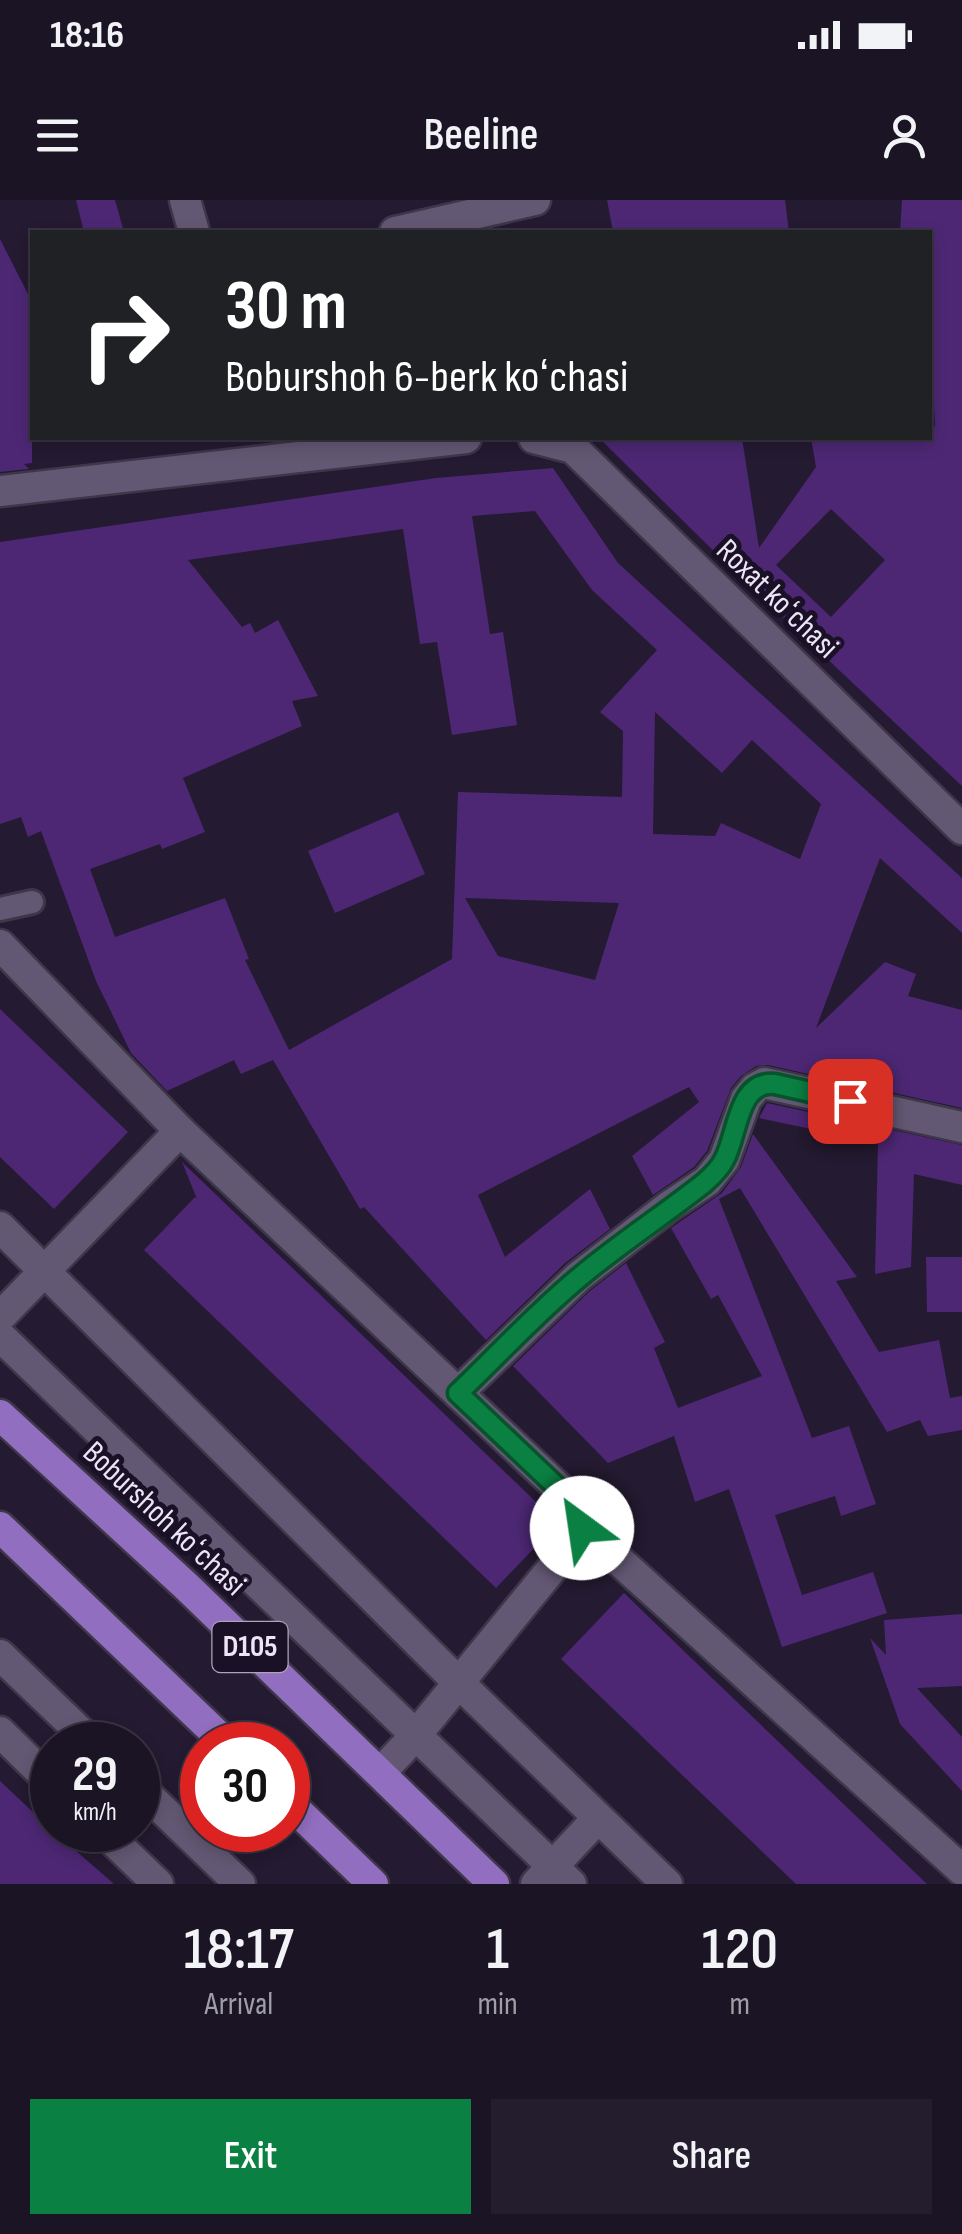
<!DOCTYPE html>
<meta charset="utf-8">
<style>
body{margin:0;font-family:"Sofia Sans Condensed",sans-serif;background:#241d2d;color:#f1f3f6;height:100vh;display:flex;flex-direction:column;font-size:38px;white-space:nowrap}
*{box-sizing:border-box;margin:0}
p{font-size:32px;color:#a09ea7}
.icon{flex:none;width:55px;height:55px;fill:none;stroke:currentColor;stroke-width:2;stroke-linecap:round;stroke-linejoin:round}
.map{position:relative;height:1684px;overflow:hidden}
.side{display:flex;flex-direction:column;background:#1b1425;flex:1}
.side>*{flex:none}
.hud{position:absolute;left:30px;top:30px;width:902px;height:210px;border-radius:0px;box-shadow:0 5px 15px #0003,0 0 0 2px #393342;background:#202124;color:#fff;overflow:hidden}
.speed{position:absolute;left:30px;top:1522px;display:flex;gap:20px;font-size:50px;font-weight:700;text-align:center}
.speed>*{display:grid;place-content:center;width:130px;height:130px;border-radius:50%;background:#1b1425;box-shadow:0 5px 15px #0003,0 0 0 2px #393342;line-height:1}
.speed small{font-size:25px;font-weight:400}
.speed .limit{border:15px solid #d22;background:#fff;color:#111}
.pin{position:absolute;display:grid;place-items:center;width:85px;height:85px;color:#fff;margin:-42px;border-radius:20px;box-shadow:0 5px 15px #0006}
.me{position:absolute;width:110px;margin:-55px;rotate:329deg;stroke-linejoin:round;filter:drop-shadow(0 0 8px #0008)}
.turn{display:flex;align-items:center;gap:35px;height:210px;padding:0 30px;font-size:45px}
.turn .icon{width:130px;height:130px;stroke-width:2.5}
.turn b{display:block;font-size:70px;line-height:85px}
.eta{display:flex;justify-content:space-evenly;align-items:center;height:170px;text-align:center}
.eta b{font-size:60px;font-weight:600;line-height:70px}
.cta{display:flex;gap:20px;margin-top:auto;padding:20px 30px}
.cta a{flex:1;height:115px;border-radius:0px;background:#0b8043;color:#fff;font-size:40px;font-weight:600;line-height:115px;text-align:center}
.cta a+a{background:#241d2d;color:#f1f3f6}
.status{display:flex;justify-content:space-between;align-items:center;height:70px;padding:0 50px;background:#1b1425;direction:ltr}
.status svg{height:28px;fill:currentColor}
header{display:flex;justify-content:space-between;align-items:center;height:130px;padding:0 30px;background:#1b1425;font-size:45px;font-weight:600}
.map>svg:first-child{display:block}
.building{fill:#4d2774;fill-rule:evenodd}
.lines{fill:none;stroke-linecap:round;stroke-linejoin:round}
.lane-casing{stroke:#3e3649;stroke-width:28}
.street-casing{stroke:#3e3649;stroke-width:35}
.primary-casing{stroke:#3e3649;stroke-width:35}
.lane{stroke:#635873;stroke-width:22}
.street{stroke:#635873;stroke-width:30}
.primary{stroke:#926ec0;stroke-width:30}
.route-casing{stroke:#07532c;stroke-width:25}
.route{stroke:#0b8043;stroke-width:18}
.labels{text-anchor:middle;dominant-baseline:central;stroke-width:10;stroke-linejoin:round;paint-order:stroke}
.shield{fill:#1a1127;stroke:#aca5b7;stroke-width:2.5}
.shield-label{font-size:30px;font-weight:bold;fill:#ebe5f5}
.street-label{font-size:32px;fill:#ebe5f5;stroke:#1a1127}
</style>
<div class="status"><b>18:16</b><svg viewBox="0 0 49 12"><path d="M0 12V9h3v3zM5 12V6h3v6zM10 12V3h3v9zM15 12V0h3v12zM26 1h20v11H26zM47 4h2v5h-2z"/></svg></div>
<header><svg class="icon" aria-label="menu" viewBox="0 0 24 24"><path d="M4 6h16M4 12h16M4 18h16"/></svg>Beeline<svg class="icon" aria-label="person" viewBox="0 0 24 24"><circle cx="12" cy="8" r="4"/><path d="M4 21q1-7 8-7t8 7"/></svg></header>
<div class="map">
<svg width="962" height="1684" viewBox="0 0 962 1684">
<rect width="100%" height="100%" fill="#241a31"/>
<g class="building">
<path d="M76,0h39l9,32h-40z"/>
<path d="M607,0h178l4,32h-176z"/>
<path d="M902,0h60v586l-209,-197 -2,2 -14,-11 2,-4 -140,-138h143l17,110 57,-81 -5,-29h119v-12h5l-5,-106v-88h-30zM831,309l54,51 -54,57 -55,-52z"/>
<path d="M0,39l32,63v161l-8,1 5,5 -29,3z"/>
<path d="M553,268l65,95 344,315v55l-82,-75 -64,170 69,-66 31,12 -8,22 54,14v98l-194,-43 -12,1 -15,10 -10,12 -24,63 -13,16 -41,28 -21,-39 67,-54 -10,-15 -211,108 27,62 85,-68 20,40 -45,34 -79,77 -122,-133 -4,2 -87,-149 -32,14 -7,-14 -67,31 -36,-38 -35,-72 -55,-150 -13,6 -7,-20 -21,7v-282l436,-64zM535,311l57,79 65,60 -57,62 23,19 -1,66 -164,-5 -6,167 -163,91 -44,-90 4,-1 -24,-61 -110,39 -25,-68 70,-25 2,5 43,-17 -22,-54 119,-52 -10,-25 26,-5 -40,-76 -23,13 -5,-10 -8,4 -54,-67 215,-31 17,115 17,-2 15,93 65,-10 -14,-93 -13,2 -18,-118zM655,512l67,61 30,-33 69,64 -21,55 -79,-36 -6,13 -62,-2zM465,698l154,5 -24,77 -97,-24z"/>
<path d="M398,612l27,62 -90,39 -27,-62z"/>
<path d="M0,809l128,123 -74,77 -54,-52z"/>
<path d="M767,903l195,42v40l-48,-11 -3,93 -36,7 3,-131 -119,-25z"/>
<path d="M753,934l104,143 -21,4 43,71 60,-12 11,58 12,-2v34l-34,6 -8,-16 -33,12 -147,-244 -21,11 93,239 37,-12 27,78 -35,12 -6,-20 -60,19 27,80 71,-23 14,41 -105,34 -53,-158 -34,13 -21,-66 -66,27 -95,-97 77,-75 36,-28 39,79 -11,6 24,60 84,-32 -44,-81 -7,4 -40,-71 51,-35 19,-26z"/>
<path d="M182,962l376,361 -62,65 -352,-338 51,-53 2,2z"/>
<path d="M926,1057h36v55h-35z"/>
<path d="M624,1393l64,62 239,229h-131l-235,-225z"/>
<path d="M962,1414v72l-45,2 45,49v54l-62,-67 -30,-86 16,17 -2,-35z"/>
<path d="M0,1581l52,49 62,54h-114z"/>
</g>
<g class="lines">
<g class="lane-casing">
<path id="lane" d="M0,709l32,-7"/>
</g>
<g class="street-casing">
<g id="street">
<path d="M185,0l9,32"/>
<path d="M395,32l140,-32"/>
<path d="M534,238l39,10 389,381"/>
<path d="M0,291l466,-53"/>
<path d="M0,745l180,186"/>
<path d="M0,1027l459,456 208,201"/>
<path d="M0,1117l180,-186 401,378c4,11 2,18 -4,29l-161,197 -36,38"/>
<path d="M0,1136l571,548"/>
<path d="M458,1193l120,-116 90,-70 39,-26 17,-21 22,-61 9,-11 9,-5 198,44"/>
<path d="M583,1328l379,342"/>
<path d="M0,1455l94,90"/>
<path d="M0,1532l52,51"/>
<path d="M138,1586l102,98"/>
<path d="M102,1630l56,54"/>
<path d="M536,1684l62,-66"/>
</g>
</g>
<g class="primary-casing">
<g id="primary">
<path d="M0,1215l186,171 308,298"/>
<path d="M0,1327l228,218"/>
<path d="M288,1602l85,82"/>
</g>
</g>
<use href="#lane" class="lane"/>
<use href="#street" class="street"/>
<use href="#primary" class="primary"/>
</g>
<g class="lines">
<g class="route-casing">
<path id="route" d="M582,1328l2,-10 -4,-9 -122,-116c41,-39 80,-82 123,-117 39,-33 83,-61 123,-93 7,-6 16,-15 20,-23 14,-25 13,-80 51,-76l75,17"/>
</g>
<use href="#route" class="route"/>
</g>
<g class="labels">
<rect class="shield" x="212.5" y="1422" width="75" height="50" rx="8"/>
<g class="shield-label">
<text x="250" y="1447">D105</text>
</g>
<g class="street-label">
<text transform="translate(777 399) rotate(44)">Roxat koʻchasi</text>
<text transform="translate(164 1319) rotate(43)">Boburshoh koʻchasi</text>
</g>
</g>
</svg>
<div class="speed"><div>29<small>km/h</small></div><div class="limit">30</div></div>
<div class="pin" style="left:850px;top:901px;background:#d93025"><svg class="icon" aria-label="arrive" viewBox="0 0 24 24"><path d="M6 21V4h12l-3 4 3 4H6"/></svg></div>
<svg class="me" style="left:582px;top:1328px" viewBox="-20 -20 40 40"><circle r="19" fill="#fff"/><path d="M0-13L10 11 0 6-10 11z" fill="#0b8043"/></svg>
<div class="hud">
<div class="turn"><svg class="icon" aria-label="right" viewBox="0 0 24 24"><path d="M7 20v-9h11M14 6l5 5-5 5"/></svg><div><b>30 m</b>Boburshoh 6-berk koʻchasi</div></div>
</div>
</div>
<section class="side">
<div class="eta">
<div><b>18:17</b><p>Arrival</p></div>
<div><b>1</b><p>min</p></div>
<div><b>120</b><p>m</p></div>
</div>
<div class="cta"><a>Exit</a><a>Share</a></div>
</section>
